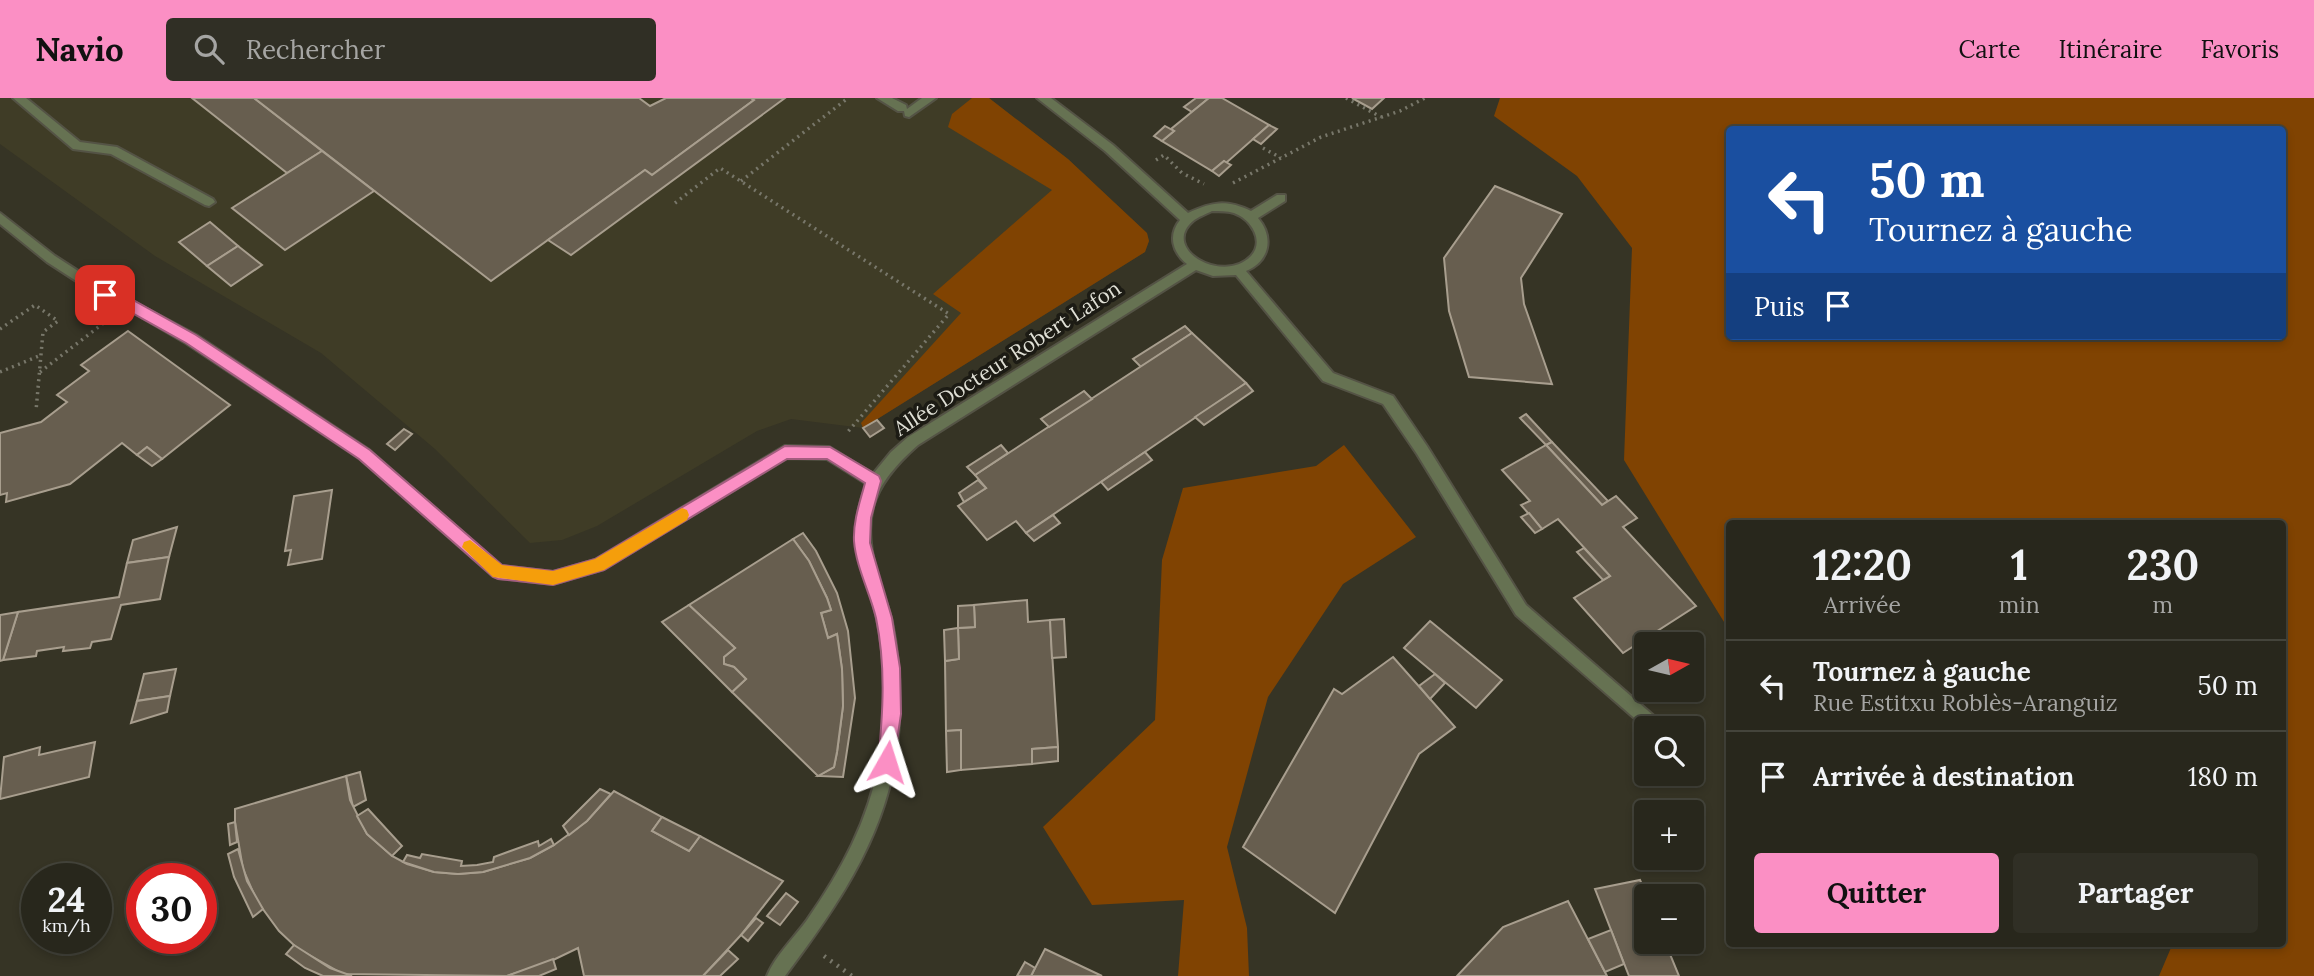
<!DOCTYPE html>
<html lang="fr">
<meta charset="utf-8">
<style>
body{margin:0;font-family:Lora,serif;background:#302f25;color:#f1f3f6;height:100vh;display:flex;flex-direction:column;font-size:26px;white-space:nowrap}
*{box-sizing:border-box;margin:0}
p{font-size:23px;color:#a5a5a3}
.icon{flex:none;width:38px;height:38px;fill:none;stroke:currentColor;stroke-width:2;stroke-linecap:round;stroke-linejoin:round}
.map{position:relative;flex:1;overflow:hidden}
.sheet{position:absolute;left:1726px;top:422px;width:560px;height:427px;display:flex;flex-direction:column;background:#28271c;border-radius:7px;box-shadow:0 4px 10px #0003,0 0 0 2px #44443b}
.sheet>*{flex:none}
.hud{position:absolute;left:1726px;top:28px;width:560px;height:214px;border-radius:7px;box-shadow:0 4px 10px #0003,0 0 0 2px #44443b;background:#1a4fa0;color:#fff;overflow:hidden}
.needle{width:46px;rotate:82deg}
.fabs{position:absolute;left:1634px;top:534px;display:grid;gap:14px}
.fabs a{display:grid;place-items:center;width:70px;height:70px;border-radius:7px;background:#28271c;box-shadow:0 4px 10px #0003,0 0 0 2px #44443b;font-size:35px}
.speed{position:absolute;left:21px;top:765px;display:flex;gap:14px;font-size:35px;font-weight:700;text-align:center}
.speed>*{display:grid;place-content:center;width:91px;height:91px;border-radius:50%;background:#28271c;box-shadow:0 4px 10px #0003,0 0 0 2px #44443b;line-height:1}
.speed small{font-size:18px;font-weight:400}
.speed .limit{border:10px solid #d22;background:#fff;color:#111}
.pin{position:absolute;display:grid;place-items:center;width:60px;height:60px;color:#fff;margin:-30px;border-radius:14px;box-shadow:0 4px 10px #0006}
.me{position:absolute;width:77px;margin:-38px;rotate:6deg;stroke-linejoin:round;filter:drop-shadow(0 0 5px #0008)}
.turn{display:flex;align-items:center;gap:24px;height:147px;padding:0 28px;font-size:32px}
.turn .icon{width:91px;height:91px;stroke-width:2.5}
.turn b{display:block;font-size:49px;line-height:60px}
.then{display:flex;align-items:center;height:66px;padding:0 28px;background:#0003;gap:14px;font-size:26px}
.eta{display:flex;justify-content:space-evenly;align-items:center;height:119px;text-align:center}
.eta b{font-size:42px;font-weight:700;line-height:49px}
.action{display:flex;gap:14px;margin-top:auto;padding:14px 28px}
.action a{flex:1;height:80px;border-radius:7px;background:#fb8fc4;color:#111;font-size:28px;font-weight:700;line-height:80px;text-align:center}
.action a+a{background:#302f25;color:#f1f3f6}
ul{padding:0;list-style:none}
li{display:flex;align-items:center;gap:21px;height:91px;padding:0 28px;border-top:2px solid #44443b}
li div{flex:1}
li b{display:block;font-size:26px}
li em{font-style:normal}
header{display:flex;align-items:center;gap:42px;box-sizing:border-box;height:98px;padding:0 35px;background:#fb8fc4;color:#111}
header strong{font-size:33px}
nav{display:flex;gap:38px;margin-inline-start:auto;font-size:24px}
.search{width:490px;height:63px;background:#302f25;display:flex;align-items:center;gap:18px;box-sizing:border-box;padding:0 24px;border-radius:7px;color:#a5a5a3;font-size:26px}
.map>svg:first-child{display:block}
.built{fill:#3f3c26}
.green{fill:#804302;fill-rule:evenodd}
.building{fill:#675e4f;stroke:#a89e8e;stroke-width:2}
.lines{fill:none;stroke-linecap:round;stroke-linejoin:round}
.lane-casing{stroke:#545345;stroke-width:4}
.street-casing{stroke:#545345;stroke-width:4}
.path-far1{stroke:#78776a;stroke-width:3.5;stroke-dasharray:2 4.5;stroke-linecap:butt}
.path{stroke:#78776a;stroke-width:4.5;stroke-dasharray:2 6;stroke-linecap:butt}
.lane{fill:#667252;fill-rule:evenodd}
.street{fill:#667252;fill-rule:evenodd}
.route{fill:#fb8fc4;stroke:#a35d7f;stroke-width:2}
.slow{fill:#f59e0b}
.labels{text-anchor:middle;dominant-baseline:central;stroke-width:7;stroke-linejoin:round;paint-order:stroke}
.street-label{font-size:21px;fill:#dfdfd5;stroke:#1c1b14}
</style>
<header>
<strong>Navio</strong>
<div class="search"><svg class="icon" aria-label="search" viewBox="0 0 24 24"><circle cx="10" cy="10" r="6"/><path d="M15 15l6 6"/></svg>Rechercher</div>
<nav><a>Carte</a><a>Itinéraire</a><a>Favoris</a></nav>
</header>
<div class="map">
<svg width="2314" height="878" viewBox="0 0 2314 878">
<rect width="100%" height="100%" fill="#363425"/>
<path class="built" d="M0,0h989l79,61 79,74 2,8 -4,11 -282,176 -72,-9 -34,12 -160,95 -35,14 -32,3 -95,-94 -114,-96 -166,-97 -155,-112z"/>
<g class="green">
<path d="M972,0h17l79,61 79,74 2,8 -4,11 -282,176 -2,-5 100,-110 -28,-19 119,-104 -104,-63 4,-13z"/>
<path d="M1500,0h814v878h-155l14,-33h109v-420h-553v107l-105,-170 8,-212 -55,-72 -83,-60zM1729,32h553v206h-553z"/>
<path d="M1344,347l72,92 -73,47 -75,113 -41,150 20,81 2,48h-71l6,-76 -92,5 -49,-78 112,-107 7,-160 21,-72 133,-22z"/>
</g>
<g class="building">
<path d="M192,0h62l68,53 -35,22z"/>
<path d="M254,0h385l11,8 16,-8h85l3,2 -102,75 -7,-5 -154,111z"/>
<path d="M751,0h34l-214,157 -23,-15 97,-70 7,5 102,-75z"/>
<path d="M1196,0h13l-17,14 -8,-5z"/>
<path d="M1209,0h13l47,27 -43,38 -2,-2 -12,10 -50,-30 12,-10 -3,-2z"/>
<path d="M1352,0h32l-12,11z"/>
<path d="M1269,27l8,4 -16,15 -8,-5z"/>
<path d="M1165,28l9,5 -12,10 -8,-5z"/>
<path d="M322,53l52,40 -89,59 -53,-42z"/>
<path d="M1224,63l7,4 -12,11 -7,-5z"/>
<path d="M1495,88l67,28 -41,64 3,26 28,80 -83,-7 -20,-66 -5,-53z"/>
<path d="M210,124l28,24 -31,20 -28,-24z"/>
<path d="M238,148l24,19 -31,21 -24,-20z"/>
<path d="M1185,228l7,7 -51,34 -8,-8z"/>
<path d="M128,233l102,74 -68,54 -15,-12 -10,8 -15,-12 -52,41 -64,18 1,-9 -7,2v-62l41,-11 26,-20 -10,-7 32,-24 -8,-6z"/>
<path d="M1192,235l54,50 -220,150 -10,-12 -29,19 -29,-34 28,-18 -11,-13z"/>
<path d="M1246,285l7,8 -49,34 -9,-8z"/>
<path d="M1084,293l8,8 -43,28 -8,-8z"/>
<path d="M1526,316l26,28 -6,3 -26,-27z"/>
<path d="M877,322l7,8 -14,9 -7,-9z"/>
<path d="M404,331l8,5 -17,16 -8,-6z"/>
<path d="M1552,344l56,59 -6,4 -56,-60z"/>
<path d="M1001,347l7,8 -33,22 -8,-8z"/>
<path d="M1546,347l56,60 14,-9 21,22 -14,9 73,79 -73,47 -49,-55 36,-22 -52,-57 -16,10 -21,-24 9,-4 -28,-31z"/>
<path d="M147,349l15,12 -10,7 -15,-11z"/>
<path d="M1145,354l7,8 -44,30 -7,-8z"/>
<path d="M978,382l8,8 -22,14 -5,-9z"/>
<path d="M332,392l-10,69 -34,6 3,-15 -6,1 9,-55z"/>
<path d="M1529,415l13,16 -7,4 -14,-16z"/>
<path d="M1053,417l7,8 -26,18 -8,-8z"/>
<path d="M177,429l-8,30 -42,6 6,-23z"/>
<path d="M803,435l13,18 21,42 11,38 7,67 -12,79 -25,-1 16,-9 3,-15 6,-46 -1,-37 -5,-35 -9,4 -7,-25 10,-3 -4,-12 -18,-37 -16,-22z"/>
<path d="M793,441l16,22 18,37 4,12 -10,3 7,25 9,-4 5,35 1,37 -6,46 -3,15 -16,9 -86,-84 14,-13 -12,-12 -10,-3v-7l11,-9 -46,-43z"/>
<path d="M1584,450l26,28 -7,4 -26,-28z"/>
<path d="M169,459l-9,42 -39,6 -10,34 -19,3 -2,6 -27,3 1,-4 -27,4 -1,5 -33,4 15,-48 101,-15 8,-34z"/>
<path d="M1027,502l1,22 22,-2 8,127 -26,2v15l-71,6v-40l-15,1 -1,-70 14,-2 -1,-31 17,-1 -1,-22z"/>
<path d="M689,507l46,43 -11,9v7l10,3 12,12 -14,13 -70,-70z"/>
<path d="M974,507l1,22 -17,1v-22z"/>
<path d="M18,514l-15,48 -3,1v-46z"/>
<path d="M1064,521l2,38 -14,1 -2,-38z"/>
<path d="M1430,523l72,59 -26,28 -72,-60z"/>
<path d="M958,530l1,31 -14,2 -1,-31z"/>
<path d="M1393,559l62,70 -36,27 -84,159 -92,-66 91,-158 8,5z"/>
<path d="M176,571l-6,27 -33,5 7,-27z"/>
<path d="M1435,576l10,9 -15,16 -11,-13z"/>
<path d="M170,598l-3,16 -36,11 6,-22z"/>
<path d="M961,632v40l-14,2 -1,-41z"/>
<path d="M95,644l-6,35 -89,22 4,-42 36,-10 -1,8z"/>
<path d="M1058,649v14l-26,3v-15z"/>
<path d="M360,674l6,28 -13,7 -7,-31z"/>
<path d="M346,678l4,24 17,34 25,22 15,8 27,8 24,2 25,-2 47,-14 24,-13 33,-24 27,-30 48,26 -10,14 37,20 11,-15 83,45 -42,54 -38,41h-119l-6,-28 -29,14 -42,14 -164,-2 -46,-26 -18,-17 -22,-30 -14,-32 -8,-47v-13z"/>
<path d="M600,691l11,5 -24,27 -18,14 -6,-9z"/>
<path d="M368,711l34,37 -10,10 -25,-22 -10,-18z"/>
<path d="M662,719l38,19 -11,15 -37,-20z"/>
<path d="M235,724l2,20 -7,3 -2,-21z"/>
<path d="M551,741l3,6 -24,13 -47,14 -25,2 -24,-2 -31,-10 4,-7 13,3 2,-4 40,7 -1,5 16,-1 16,-3 1,-5 44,-16 1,5z"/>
<path d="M238,751l9,32 16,28 -10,8 -19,-40 -6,-23z"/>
<path d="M1640,782l7,16v46h18l14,34h-50l-34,-87z"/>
<path d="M786,795l12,9 -18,23 -13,-9z"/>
<path d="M1568,803l39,75h-150l46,-49z"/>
<path d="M756,820l7,5 -15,18 -7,-6z"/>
<path d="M1611,832l13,34 -19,8 -17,-33z"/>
<path d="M294,847l36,23 22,8h-29l-18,-8 -19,-14z"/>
<path d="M1045,851l57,27h-71z"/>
<path d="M728,852l10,9 -18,17h-17z"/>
<path d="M553,861l3,10 -17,7h-32z"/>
<path d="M1025,864l10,6 -4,8h-14z"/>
</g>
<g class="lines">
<g class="lane-casing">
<g id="lane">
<path d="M13,0h13l54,44 37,5 96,52 2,3 -6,4 -4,-1 -94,-51 -38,-5z"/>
<path d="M877,0h15l14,7 1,4 15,-11h14l-27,19 -4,-1 -1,-5h-6z"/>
</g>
</g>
<g class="street-casing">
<path id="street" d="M1037,0h14l62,47 75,68c24,-11 38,-14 63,-2l26,-16h8v6l-27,17c16,19 12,43 -12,53l87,102 60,23 34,50 99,159 136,118 3,5 -18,1 -131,-114 -99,-161 -34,-50 -60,-23 -87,-106 -23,1 -17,-6 -278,175c-49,43 -57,74 -39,137 4,13 10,26 13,40 9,45 10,93 3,138 -13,82 -61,151 -110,216h-18c8,-20 27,-38 40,-56 34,-49 62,-100 72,-159 8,-44 7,-93 -1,-137 -10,-54 -36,-83 -11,-140l-40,-25 -40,-1 -183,111 -51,15 -55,-6 -5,-2 -134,-118 -173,-115 -62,-36 -23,-10 -54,-35 -47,-38v-11l55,43 54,35 23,10 64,34 173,115 132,116 52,6 42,-12 190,-114 44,1 44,27 18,-22 17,-15 279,-173c-15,-12 -19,-29 -7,-44l-75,-69zM1212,113c7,0 15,0 22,2 17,6 31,28 17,43 -28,29 -91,-7 -58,-35 5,-4 13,-7 19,-10z"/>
</g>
<g class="path-far1">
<path d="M1346,0l35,19"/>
<path d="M1263,50l18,10"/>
<path d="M1156,62l8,-5 21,21"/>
<path d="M1186,77l18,9"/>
<path d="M741,83l107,-83"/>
<path d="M1233,85l88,-46 79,-26 25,-13"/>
<path d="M675,105l45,-35 229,146 -103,120"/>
<path d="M0,231l35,-24 23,16 -15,11 -7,79"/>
<path d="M0,274l41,-17"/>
<path d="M40,274l65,-50"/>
</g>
<path class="path" d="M824,858l28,20"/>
<use href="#lane" class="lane"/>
<use href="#street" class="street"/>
</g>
<path class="route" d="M105,191l28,11 63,35 174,115 132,115 51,6 42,-12 190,-113 45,1 49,29 2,5 -10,37 -1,25 22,75 8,50 1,46 -8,54 -6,3 -6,-3 -3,-6c5,-48 8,-96 -2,-144 -6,-25 -20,-51 -22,-77 -1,-20 6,-39 11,-58l-38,-24h-40l-183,111 -51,15 -55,-6 -5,-2 -134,-118 -173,-116 -63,-35 -23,-10 -2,-3z"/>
<path class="slow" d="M682,410l5,2 2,5 -2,5 -83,50 -51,15 -60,-8 -31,-30 2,-5 6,-2 32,25 51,6 42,-12z"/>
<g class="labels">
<g class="street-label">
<text transform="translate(1007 260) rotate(-33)">Allée Docteur Robert Lafon</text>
</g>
</g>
</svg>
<div class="fabs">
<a><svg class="needle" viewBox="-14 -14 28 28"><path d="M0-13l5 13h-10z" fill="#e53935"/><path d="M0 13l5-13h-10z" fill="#a5a5a3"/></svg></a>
<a><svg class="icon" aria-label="search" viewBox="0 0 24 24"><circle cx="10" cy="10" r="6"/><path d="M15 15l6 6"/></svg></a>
<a>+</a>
<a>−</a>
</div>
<div class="speed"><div>24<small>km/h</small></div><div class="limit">30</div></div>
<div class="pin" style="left:105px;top:197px;background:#d93025"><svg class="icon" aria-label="arrive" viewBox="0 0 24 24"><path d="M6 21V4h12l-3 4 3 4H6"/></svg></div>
<svg class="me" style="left:887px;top:664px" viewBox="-20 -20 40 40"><path d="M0-17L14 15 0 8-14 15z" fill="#fb8fc4" stroke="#fff" stroke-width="4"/></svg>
<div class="hud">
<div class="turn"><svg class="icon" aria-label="left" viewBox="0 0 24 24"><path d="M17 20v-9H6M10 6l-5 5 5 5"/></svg><div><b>50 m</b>Tournez à gauche</div></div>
<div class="then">Puis<svg class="icon" aria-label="arrive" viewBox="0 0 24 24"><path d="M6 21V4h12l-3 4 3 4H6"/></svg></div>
</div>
<section class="sheet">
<div class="eta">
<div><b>12:20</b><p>Arrivée</p></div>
<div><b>1</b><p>min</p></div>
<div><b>230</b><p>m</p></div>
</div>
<ul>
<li><svg class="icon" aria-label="left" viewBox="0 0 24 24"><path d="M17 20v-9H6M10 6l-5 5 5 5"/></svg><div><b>Tournez à gauche</b><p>Rue Estitxu Roblès-Aranguiz</p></div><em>50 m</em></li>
<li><svg class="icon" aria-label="arrive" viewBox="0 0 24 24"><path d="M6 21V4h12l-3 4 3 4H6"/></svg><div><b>Arrivée à destination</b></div><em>180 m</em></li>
</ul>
<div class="action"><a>Quitter</a><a>Partager</a></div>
</section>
</div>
